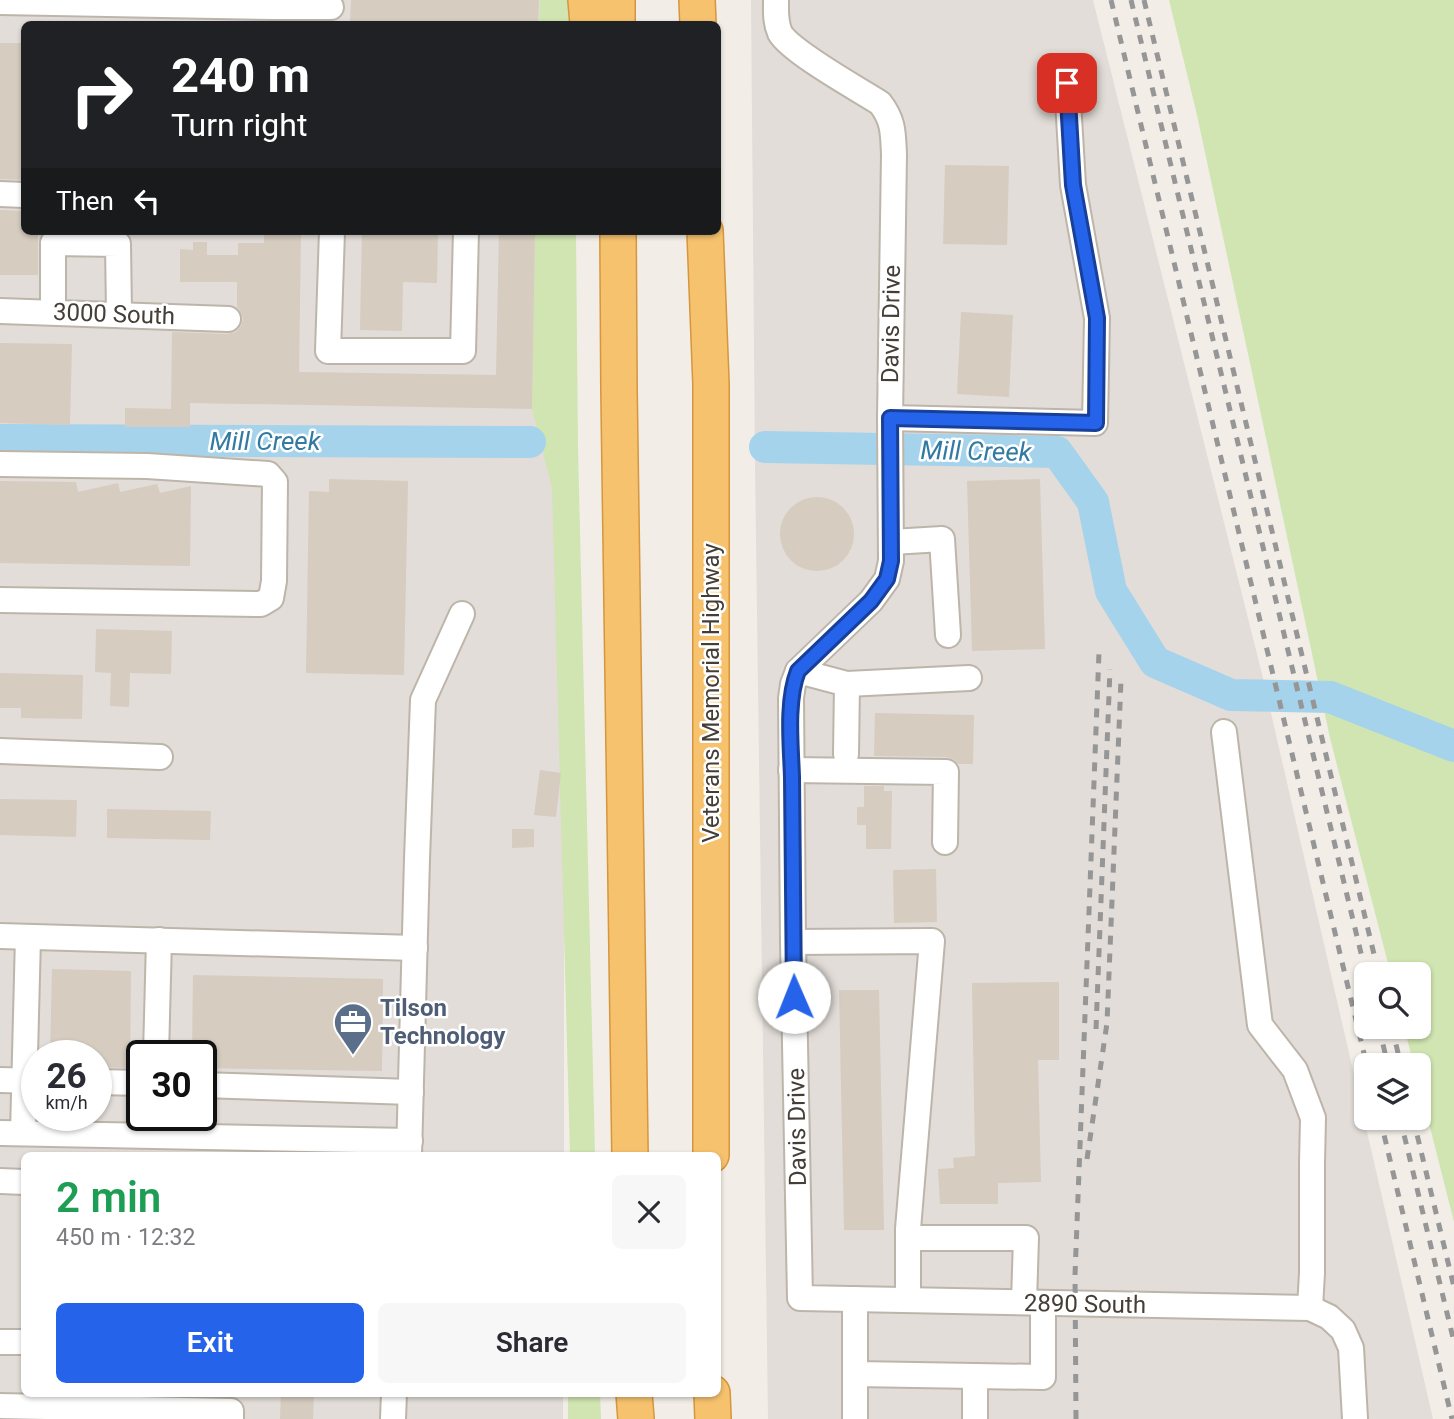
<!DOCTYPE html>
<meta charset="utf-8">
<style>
body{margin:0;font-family:Roboto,sans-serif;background:#f7f7f7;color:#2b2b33;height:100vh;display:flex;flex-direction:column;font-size:26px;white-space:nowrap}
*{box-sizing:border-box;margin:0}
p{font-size:23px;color:#7c7c81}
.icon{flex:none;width:38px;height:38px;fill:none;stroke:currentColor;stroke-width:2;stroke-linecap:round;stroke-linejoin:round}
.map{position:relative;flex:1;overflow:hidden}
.sheet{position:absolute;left:21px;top:1152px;width:700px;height:245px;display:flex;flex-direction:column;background:#fff;border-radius:10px;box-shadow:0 2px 5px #0004}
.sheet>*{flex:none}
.banner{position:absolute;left:21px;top:21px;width:700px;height:214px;border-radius:10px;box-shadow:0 2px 5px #0004;background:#202124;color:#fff;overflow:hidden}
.fabs{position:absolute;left:1354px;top:962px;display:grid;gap:14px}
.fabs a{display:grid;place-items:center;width:77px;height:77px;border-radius:10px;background:#fff;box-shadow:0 2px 5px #0004;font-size:35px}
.speed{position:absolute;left:21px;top:1040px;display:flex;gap:14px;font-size:35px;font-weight:700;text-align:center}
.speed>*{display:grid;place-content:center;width:91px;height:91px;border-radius:50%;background:#fff;box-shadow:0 2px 5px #0004;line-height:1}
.speed small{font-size:18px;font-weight:400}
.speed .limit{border:4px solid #111;border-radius:10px;background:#fff;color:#111}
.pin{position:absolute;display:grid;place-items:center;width:60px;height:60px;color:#fff;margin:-30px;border-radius:14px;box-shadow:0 4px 10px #0006}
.me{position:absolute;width:77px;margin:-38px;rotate:359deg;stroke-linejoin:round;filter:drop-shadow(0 0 5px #0008)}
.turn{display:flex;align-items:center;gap:24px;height:147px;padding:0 35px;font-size:32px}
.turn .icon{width:91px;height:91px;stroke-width:2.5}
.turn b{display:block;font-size:49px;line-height:60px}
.then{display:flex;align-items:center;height:66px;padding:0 35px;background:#0003;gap:14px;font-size:26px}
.round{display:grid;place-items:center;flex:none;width:74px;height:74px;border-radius:10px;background:#f7f7f7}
.summary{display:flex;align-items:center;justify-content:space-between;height:119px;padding:0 35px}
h1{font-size:42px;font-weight:600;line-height:52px;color:#1e9e55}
.cta{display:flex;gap:14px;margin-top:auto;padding:14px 35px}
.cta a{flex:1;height:80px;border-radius:10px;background:#2563eb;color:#fff;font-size:28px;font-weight:600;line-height:80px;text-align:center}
.cta a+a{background:#f7f7f7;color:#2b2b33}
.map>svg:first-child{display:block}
.industrial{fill:#e2ddd8;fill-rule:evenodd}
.green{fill:#d0e5b1}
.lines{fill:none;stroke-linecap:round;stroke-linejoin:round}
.river{stroke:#a6d3ec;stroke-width:32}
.building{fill:#d6ccc0}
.minor-casing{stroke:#bdb5aa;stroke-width:28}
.highway-casing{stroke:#d5963e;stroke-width:38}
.minor{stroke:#fff;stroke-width:24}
.highway{stroke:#f6c26e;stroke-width:35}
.rail{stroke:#969696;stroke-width:5;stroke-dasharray:9 9;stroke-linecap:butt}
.route-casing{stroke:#184099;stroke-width:18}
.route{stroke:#2563eb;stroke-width:12}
.labels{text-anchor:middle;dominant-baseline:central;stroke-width:5;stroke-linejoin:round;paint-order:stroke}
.street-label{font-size:24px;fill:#453e36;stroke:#fff}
.service-label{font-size:24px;font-weight:bold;fill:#4e5e75;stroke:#fff;text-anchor:start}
.water-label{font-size:26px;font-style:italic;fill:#337aa3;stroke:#fff}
</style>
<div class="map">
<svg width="1454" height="1419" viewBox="0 0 1454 1419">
<rect width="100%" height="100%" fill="#f2eee7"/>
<g class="industrial">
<path d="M0,0h555v24h-531v207h536l4,189v735h-540v238h539v26h-563zM37,1055h59v60h-59zM142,1055h59v60h-59z"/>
<path d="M751,0h342l170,678 170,741h-665l-13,-952z"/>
</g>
<g class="green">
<path d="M540,0h31l1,24h-33z"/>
<path d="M1169,0h285v1222l-35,-138v-18h-5l-10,-39h15v-52h-28l-61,-237 -133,-623z"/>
<path d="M535,231h41l2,217 17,707h-25l-18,-667 -20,-79z"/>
<path d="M568,1393h32l1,26h-33z"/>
</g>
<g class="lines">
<g class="river">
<path d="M0,440l530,2"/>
<path d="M765,447l292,5 36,50 18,89 44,71 76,33 99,2 124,49"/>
</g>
</g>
<g class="building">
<path d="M351,0h188l-1,24h-188z"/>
<path d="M0,43h24v137l-24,-1z"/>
<path d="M945,165l64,1 -2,79 -64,-1z"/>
<path d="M0,210l24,1v20h14v44h-38z"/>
<path d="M264,231h37l-2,141 197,3 3,-144h36l-3,178 -342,-6v24h-65v-19l46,1 1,-77 55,2 9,-2 5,-6 2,-7 -2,-6 -4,-6v-25h-57v-33l13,1v-8h14v13h31v-12h26z"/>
<path d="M362,231h76l-1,52 -34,-1 -1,49 -42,-1z"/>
<path d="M961,312l52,3 -4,82 -52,-3z"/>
<path d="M0,343l72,1 -2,81 -70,-2z"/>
<path d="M329,479l79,2 -4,194 -98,-2 3,-182 20,1z"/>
<path d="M1040,479l5,170 -73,2 -5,-170z"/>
<path d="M0,481l76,1 2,10 40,-9 2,9 37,-8 3,9 31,-7 -1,80 -190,-3z"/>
<circle cx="817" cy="534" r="37"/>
<path d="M96,629l76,2 -1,43 -41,-1 -1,34 -19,-1 1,-33 -16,-1z"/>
<path d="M0,673l83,2 -1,44 -61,-1v-10h-21z"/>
<path d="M875,713l99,2 -1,49h-15l-5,-5 -7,-2 -72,-1z"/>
<path d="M540,770l21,3 -5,44 -22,-2z"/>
<path d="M864,786h20v5h8l-1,58h-25v-24h-9v-18h7z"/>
<path d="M0,799l77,1 -1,37 -76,-2z"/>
<path d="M107,809l104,2 -1,29 -103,-2z"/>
<path d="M512,829h22v18l-22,1z"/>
<path d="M936,869l1,53 -43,1 -1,-53z"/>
<path d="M52,969l79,2 -1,97 -34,-1v-12h-46z"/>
<path d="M193,975l190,4 -1,92 -181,-3v-13h-9z"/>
<path d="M1059,982v78h-21l3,122 -43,1v21h-58l-2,-35 16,-1 -1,-10 22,-2 -3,-173z"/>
<path d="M839,990h40l5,240h-40z"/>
<path d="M281,1393h33l-1,26h-33z"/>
</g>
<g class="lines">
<g class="minor-casing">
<g id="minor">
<path d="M776,0c0,11 -1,22 4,33 11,19 78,56 100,70 14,18 13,31 14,52l-4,263 1,143 -4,18 -16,22 -73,70 -5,13 -2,14 2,244 7,356 510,10 19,9 14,13 8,18 4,71"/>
<path d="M0,2l273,5h58"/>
<path d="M0,194l24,1"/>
<path d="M332,231l-4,120h135l3,-120"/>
<path d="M0,311l228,8"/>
<path d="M53,311v-68l65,1 1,70"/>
<path d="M890,418l205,5 2,-105 -24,-133 -6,-101"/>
<path d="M0,464l147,2 121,8 7,8 -1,99 -3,17 -10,6 -261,-4"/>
<path d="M892,542l50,-3 6,96"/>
<path d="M798,671l49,13 -1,70"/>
<path d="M847,684l122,-6"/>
<path d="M1224,732l36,293 35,45 18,48 -1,45v110l-2,35"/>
<path d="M0,751l160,6"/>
<path d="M791,770l155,2 -1,70"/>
<path d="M0,936l415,12"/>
<path d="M793,942l139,-1 -24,288v71"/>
<path d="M156,1055l3,-115"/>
<path d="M0,1080l37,1"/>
<path d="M96,1082l46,1"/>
<path d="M201,1085l210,7"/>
<path d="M0,1133l410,8"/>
<path d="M23,1133l5,-196"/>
<path d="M409,1155l8,-296 6,-159 39,-86"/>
<path d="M0,1181l24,1"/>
<path d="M908,1238h118l-2,64"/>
<path d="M0,1342h24"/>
<path d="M855,1374l120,2"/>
<path d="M0,1406l231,5v8"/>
<path d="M393,1419l1,-26"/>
<path d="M855,1419v-120"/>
<path d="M975,1419v-43l68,1v-74"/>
</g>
</g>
<g class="highway-casing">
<g id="highway">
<path d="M586,0l2,24"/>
<path d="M617,0v24"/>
<path d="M697,0l1,24"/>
<path d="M618,231l1,159 11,765"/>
<path d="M705,231l6,153v771"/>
<path d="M634,1393l2,26"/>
<path d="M712,1393l1,26"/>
</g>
</g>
<use href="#minor" class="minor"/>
<use href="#highway" class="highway"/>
<g class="rail">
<path d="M1111,0l256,1066"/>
<path d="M1131,0l236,978"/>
<path d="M1144,0l235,975"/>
<path d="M1379,1027l9,39"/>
<path d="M1392,1027l9,39"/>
<path d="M1096,1029l14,-360"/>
<path d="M1380,1118l72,301"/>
<path d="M1400,1118l54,224"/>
<path d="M1413,1118l41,169"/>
<path d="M1087,1159l20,-136 14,-343"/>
<path d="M1076,1419l-1,-144 24,-623"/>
</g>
</g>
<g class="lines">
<g class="route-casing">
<path id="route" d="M794,997c-1,-73 -2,-146 -2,-220 -1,-31 -6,-76 6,-106l73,-70 16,-22 4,-18 -1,-143 206,5 1,-105 -24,-133 -6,-102"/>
</g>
<use href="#route" class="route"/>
</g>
<defs>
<g id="office-pin" transform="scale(2.0125)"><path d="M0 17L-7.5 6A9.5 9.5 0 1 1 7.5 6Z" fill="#5c6f8a" stroke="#fff"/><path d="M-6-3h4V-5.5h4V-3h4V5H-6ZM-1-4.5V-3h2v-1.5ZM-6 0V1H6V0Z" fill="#fff"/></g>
</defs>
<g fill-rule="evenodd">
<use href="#office-pin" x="353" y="1022"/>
</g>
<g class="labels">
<g class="street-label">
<text transform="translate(114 314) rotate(2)">3000 South</text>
<text transform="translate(891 324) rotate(-89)">Davis Drive</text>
<text transform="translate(711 693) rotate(-90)">Veterans Memorial Highway</text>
<text transform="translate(797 1127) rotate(-91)">Davis Drive</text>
<text transform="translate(1085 1304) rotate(1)">2890 South</text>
</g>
<g class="service-label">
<text x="380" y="1008">Tilson<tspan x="380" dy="28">Technology</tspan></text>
</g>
<g class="water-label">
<text x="265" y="441">Mill Creek</text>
<text transform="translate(976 451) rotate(1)">Mill Creek</text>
</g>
</g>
</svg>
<div class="fabs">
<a><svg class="icon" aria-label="search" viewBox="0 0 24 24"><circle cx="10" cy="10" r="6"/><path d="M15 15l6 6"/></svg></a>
<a><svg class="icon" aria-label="layers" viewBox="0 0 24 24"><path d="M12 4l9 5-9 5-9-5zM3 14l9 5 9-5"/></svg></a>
</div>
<div class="speed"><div>26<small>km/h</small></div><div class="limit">30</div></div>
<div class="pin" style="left:1067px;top:83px;background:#d93025"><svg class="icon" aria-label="arrive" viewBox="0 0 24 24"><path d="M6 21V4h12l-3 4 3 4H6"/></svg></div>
<svg class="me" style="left:794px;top:997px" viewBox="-20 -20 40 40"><circle r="19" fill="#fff"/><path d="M0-13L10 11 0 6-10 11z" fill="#2563eb"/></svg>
<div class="banner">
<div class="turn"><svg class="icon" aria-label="right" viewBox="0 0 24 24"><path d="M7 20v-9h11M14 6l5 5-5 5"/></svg><div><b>240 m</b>Turn right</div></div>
<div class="then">Then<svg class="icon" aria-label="left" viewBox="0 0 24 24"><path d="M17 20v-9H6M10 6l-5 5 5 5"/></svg></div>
</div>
<section class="sheet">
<div class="summary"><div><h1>2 min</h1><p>450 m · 12:32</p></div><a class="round"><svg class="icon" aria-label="close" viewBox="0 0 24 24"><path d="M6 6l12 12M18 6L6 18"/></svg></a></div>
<div class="cta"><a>Exit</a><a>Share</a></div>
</section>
</div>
